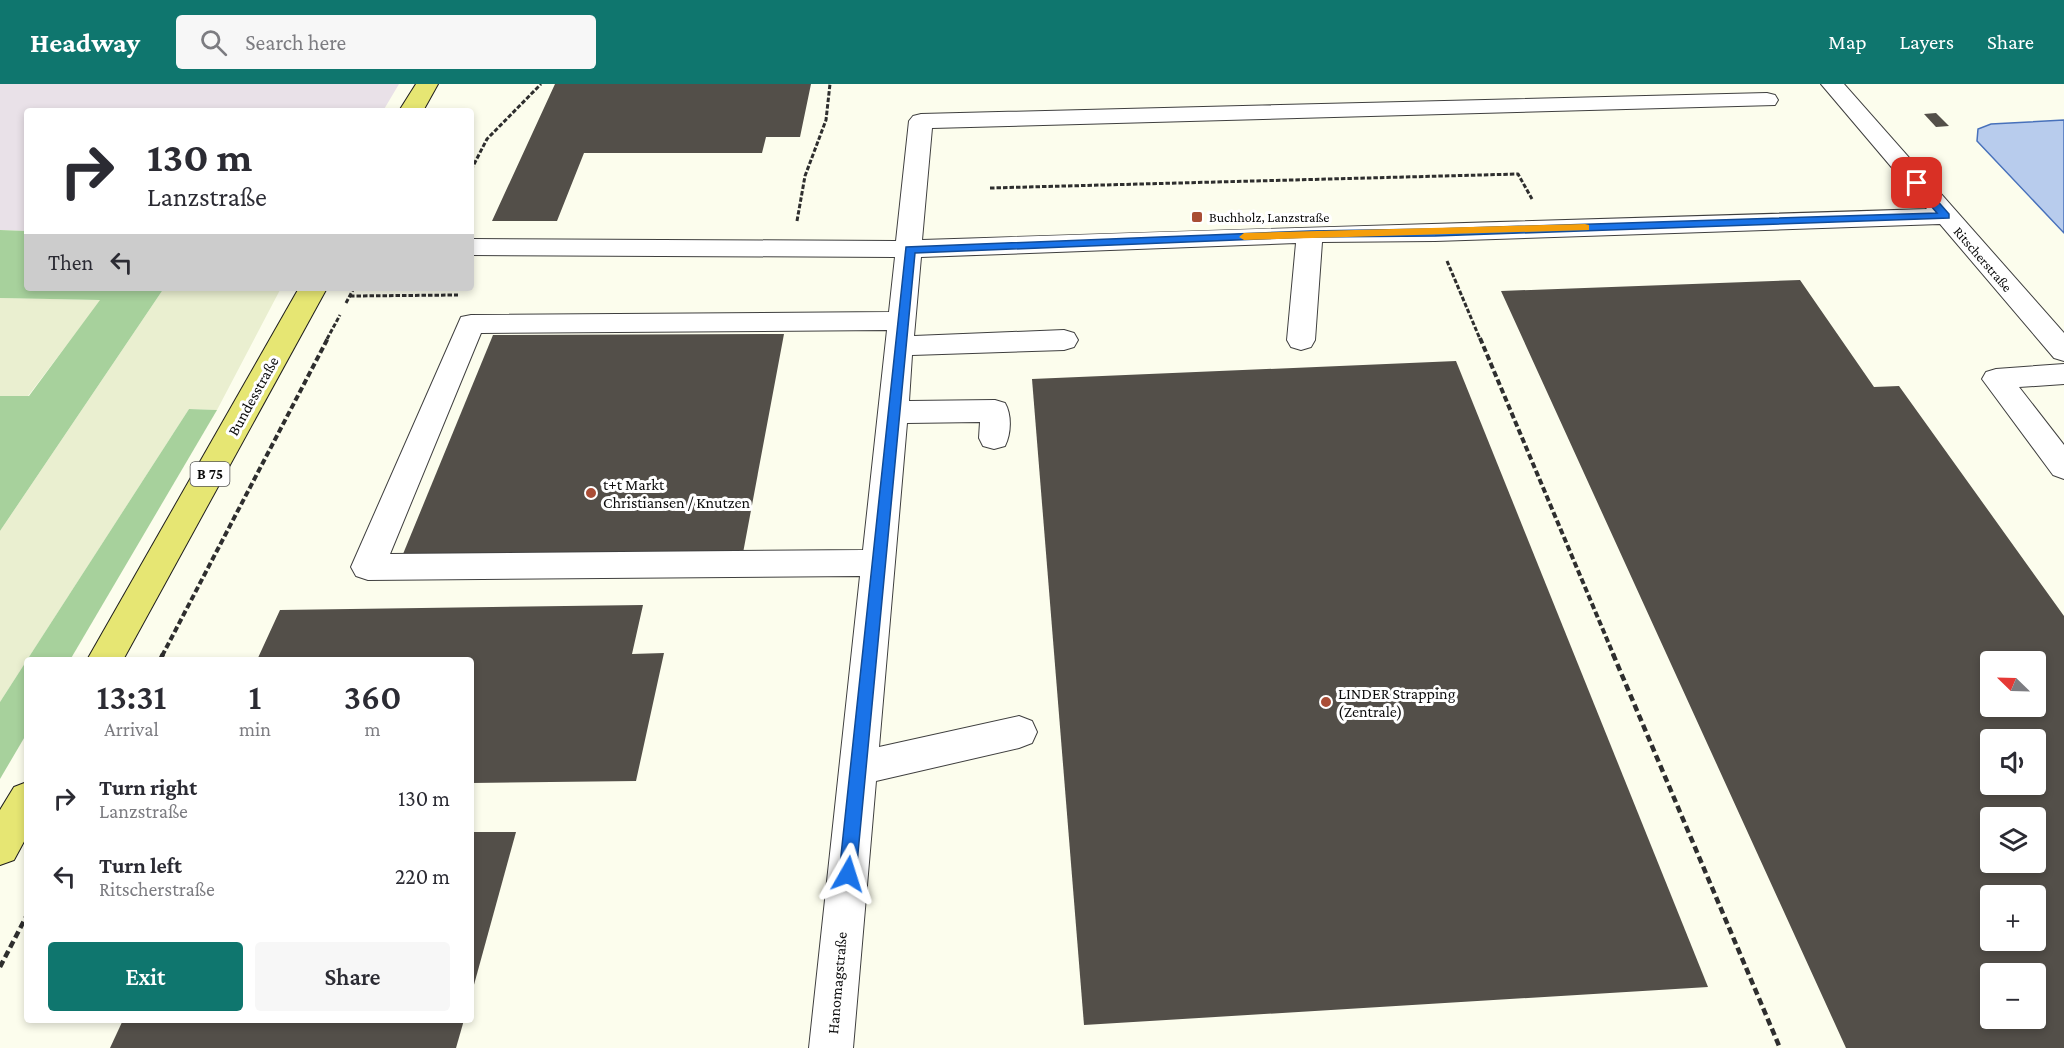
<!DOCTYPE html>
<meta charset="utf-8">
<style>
body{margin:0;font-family:"Crimson Pro",serif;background:#f7f7f7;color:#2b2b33;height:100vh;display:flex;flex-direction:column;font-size:22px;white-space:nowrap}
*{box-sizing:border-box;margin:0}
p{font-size:20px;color:#7c7c81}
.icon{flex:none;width:33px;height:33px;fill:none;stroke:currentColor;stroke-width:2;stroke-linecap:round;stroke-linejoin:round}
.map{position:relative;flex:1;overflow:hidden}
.drawer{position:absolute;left:24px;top:573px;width:450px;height:366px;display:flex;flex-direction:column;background:#fff;border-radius:6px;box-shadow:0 3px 9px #0003}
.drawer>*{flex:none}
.banner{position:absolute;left:24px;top:24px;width:450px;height:183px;border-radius:6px;box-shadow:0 3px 9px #0003;background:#fff;color:#2b2b33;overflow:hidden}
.needle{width:39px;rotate:293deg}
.fabs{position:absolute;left:1980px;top:567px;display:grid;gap:12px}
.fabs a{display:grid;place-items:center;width:66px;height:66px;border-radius:6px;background:#fff;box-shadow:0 3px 9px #0003;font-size:30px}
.pin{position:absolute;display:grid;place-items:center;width:51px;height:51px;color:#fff;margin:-26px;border-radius:12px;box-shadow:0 3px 9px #0006}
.me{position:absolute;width:66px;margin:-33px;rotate:6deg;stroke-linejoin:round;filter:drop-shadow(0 0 4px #0008)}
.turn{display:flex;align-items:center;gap:21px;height:126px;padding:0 24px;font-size:27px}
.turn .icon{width:78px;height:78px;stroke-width:2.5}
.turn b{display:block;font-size:42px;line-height:51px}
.then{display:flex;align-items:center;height:57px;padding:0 24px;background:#0003;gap:12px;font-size:22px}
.eta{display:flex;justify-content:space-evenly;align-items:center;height:102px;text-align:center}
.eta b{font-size:36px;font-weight:600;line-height:42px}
.button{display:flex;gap:12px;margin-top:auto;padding:12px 24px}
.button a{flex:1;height:69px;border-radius:6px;background:#0f766e;color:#fff;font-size:24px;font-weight:600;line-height:69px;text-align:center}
.button a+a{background:#f7f7f7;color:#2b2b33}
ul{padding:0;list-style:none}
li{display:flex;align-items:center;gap:18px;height:78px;padding:0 24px}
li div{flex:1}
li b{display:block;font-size:22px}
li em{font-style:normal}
header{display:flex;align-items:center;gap:36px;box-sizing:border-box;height:84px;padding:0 30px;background:#0f766e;color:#fff}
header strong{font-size:28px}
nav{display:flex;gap:33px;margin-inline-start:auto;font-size:21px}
.search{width:420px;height:54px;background:#f7f7f7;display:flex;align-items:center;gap:15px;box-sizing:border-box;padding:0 21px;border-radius:6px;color:#7c7c81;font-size:22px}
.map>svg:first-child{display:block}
.industrial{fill:#e9e1e8}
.farmland{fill:#eaefd0}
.forest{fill:#a7d19c}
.water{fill:#b8cced;stroke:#4871bb;stroke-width:1.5}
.building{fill:#534f49;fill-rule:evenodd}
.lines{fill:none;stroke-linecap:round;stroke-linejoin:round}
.minor-casing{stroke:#3f3f3f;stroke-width:2}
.major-casing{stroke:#1d1d1d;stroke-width:2}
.path-far2{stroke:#2e2e2e;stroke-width:3;stroke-dasharray:4.5 2;stroke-linecap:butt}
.path-far1{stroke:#2e2e2e;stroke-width:4;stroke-dasharray:6 3;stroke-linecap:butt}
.path{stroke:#2e2e2e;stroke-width:4.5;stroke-dasharray:7 4;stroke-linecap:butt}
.minor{fill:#fff;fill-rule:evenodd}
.major{fill:#e6e673;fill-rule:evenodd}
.route{fill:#1a73e8;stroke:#114b97;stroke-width:1.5}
.slow{fill:#f59e0b}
.poi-dot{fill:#a94d36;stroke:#fff;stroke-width:2}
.labels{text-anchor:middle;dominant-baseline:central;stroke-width:6;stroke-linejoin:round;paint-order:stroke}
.far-poi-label{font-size:14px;fill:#0c0c0c;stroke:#fff;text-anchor:start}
.far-street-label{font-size:14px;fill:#0c0c0c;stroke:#fff}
.shield{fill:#fff;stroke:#555;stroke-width:1.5}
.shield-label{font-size:15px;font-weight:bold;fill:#0c0c0c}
.street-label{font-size:16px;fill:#0c0c0c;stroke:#fff}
.poi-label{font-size:16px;fill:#0c0c0c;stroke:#fff;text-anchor:start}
</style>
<header>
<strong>Headway</strong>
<div class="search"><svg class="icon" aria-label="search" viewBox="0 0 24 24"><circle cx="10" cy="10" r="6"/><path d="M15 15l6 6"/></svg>Search here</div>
<nav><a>Map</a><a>Layers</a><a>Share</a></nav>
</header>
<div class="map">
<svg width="2064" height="964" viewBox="0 0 2064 964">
<rect width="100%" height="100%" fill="#fcfded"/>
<path class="industrial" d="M0,0h399l-16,27h-356v120l-27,-1z"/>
<g class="farmland">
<path d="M164,204h117l-64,122 -28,-1 -189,293v-171z"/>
<path d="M0,214l101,2 -73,96h-28z"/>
</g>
<g class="forest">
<path d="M0,146l27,1v57h137l-164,243v-135h29l71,-96 -100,-2z"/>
<path d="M189,325l28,1 -147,250h-43z"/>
<path d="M27,576v73l-27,46v-77z"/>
</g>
<path class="water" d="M2064,36v113l-87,-92 1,-12 13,-5z"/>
<g class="building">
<path d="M555,0h256l-11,53h-34l-4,16h-178l-27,68h-65z"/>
<path d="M1936,29l13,13 -13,1 -12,-13z"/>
<path d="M1800,196l74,107 25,-1 165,230v432h-218l-345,-757zM1990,578h46v44h-46zM1990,656h46v44h-46zM1990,734h46v44h-46zM1990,812h46v44h-46zM1990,890h46v44h-46z"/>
<path d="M784,250l-41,219 -340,1 90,-219z"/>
<path d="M1456,277l252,626 -624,38 -52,-646z"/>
<path d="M643,521l-11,49 32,-1 -28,128 -165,2v-123h-214l23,-50z"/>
<path d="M471,748h45l-44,160h-1z"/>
<path d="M123,936h341l-8,28h-346z"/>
</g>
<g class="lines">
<g class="minor-casing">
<g id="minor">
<path d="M1821,0h23l220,249v28l-10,-3 -114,-134 -505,17 -113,1 -7,98 -4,7 -10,3 -10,-3 -4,-7 9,-97 -375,14 -7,79 150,-6 10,3 4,7 -4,7 -10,3 -152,5 -3,46 86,-1 10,3c7,12 6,31 0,43l-11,3 -11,-3 -4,-8 1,-16 -73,1 -28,324 140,-31 13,5 5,11 -5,11 -13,5 -143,33 -23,267h-44l51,-472 -492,4 -12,-4 -5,-9 110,-250 10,-2 418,-3 6,-55 -424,-2v-16l425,2 13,-120 4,-5 8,-2 846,-21 8,2 3,5 -3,5 -843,23 -10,112c335,-12 670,-20 1005,-31zM887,246l-24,220 -473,4 91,-221z"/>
<path d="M2064,280v20l-45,3 45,58v34l-11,-4 -71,-96 4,-7 10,-3z"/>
</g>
</g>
<g class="major-casing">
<g id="major">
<path d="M416,0h22l-15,27h-24z"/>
<path d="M299,204h28l-204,372h-36z"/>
<path d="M27,698v54l-13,24 -14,5v-55l14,-23z"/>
</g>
</g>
<g class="path-far2">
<path d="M471,86l16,-31 54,-55"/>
<path d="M990,104l528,-14 14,25"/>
<path d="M797,137l8,-45 21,-56 4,-36"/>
<path d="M1447,177l33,78"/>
<path d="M350,212l108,-1"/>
<path d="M346,219l8,-15"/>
<path d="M327,255l13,-24"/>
</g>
<g class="path-far1">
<path d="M1480,254l134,318"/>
<path d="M162,572l166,-318"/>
</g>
<g class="path">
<path d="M1613,570l167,394"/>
<path d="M160,576l3,-6"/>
<path d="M0,883l27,-52"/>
</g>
<use href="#minor" class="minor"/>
<use href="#major" class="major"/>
</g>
<path class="route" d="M1913,97h7l29,33v4l-514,18 -125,1 -395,16 -59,621 -3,6 -5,2 -6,-2 -3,-6 67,-627 404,-16 125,-2 502,-16 -24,-28z"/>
<path class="slow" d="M1585,140l4,1v5l-345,10 -5,-3 5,-4z"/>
<g class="poi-dot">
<rect x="1191" y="127" width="12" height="12" rx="3"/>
<circle cx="591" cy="409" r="6"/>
<circle cx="1326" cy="618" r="6"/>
</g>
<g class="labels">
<g class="far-poi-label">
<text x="1209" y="133">Buchholz, Lanzstraße</text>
</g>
<g class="far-street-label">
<text transform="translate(1983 175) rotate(49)">Ritscherstraße</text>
</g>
<rect class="shield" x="190.5" y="378" width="39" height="24" rx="4.5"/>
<g class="shield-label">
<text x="210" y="390">B 75</text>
</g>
<g class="street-label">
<text transform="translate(253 312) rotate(-61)">Bundesstraße</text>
<text transform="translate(837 899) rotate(-85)">Hanomagstraße</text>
</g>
<g class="poi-label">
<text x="603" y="400">t+t Markt<tspan x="603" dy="18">Christiansen / Knutzen</tspan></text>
<text x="1338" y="609">LINDER Strapping<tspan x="1338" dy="18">(Zentrale)</tspan></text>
</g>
</g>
</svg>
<div class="fabs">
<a><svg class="needle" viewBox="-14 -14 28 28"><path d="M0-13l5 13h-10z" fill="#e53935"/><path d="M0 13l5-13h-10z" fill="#7c7c81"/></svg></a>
<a><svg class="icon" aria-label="sound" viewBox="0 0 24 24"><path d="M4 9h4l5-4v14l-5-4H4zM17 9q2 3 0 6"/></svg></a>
<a><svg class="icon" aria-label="layers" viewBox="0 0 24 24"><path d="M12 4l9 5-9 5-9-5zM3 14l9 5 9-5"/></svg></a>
<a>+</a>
<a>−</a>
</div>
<div class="pin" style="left:1917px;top:99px;background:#d93025"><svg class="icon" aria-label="arrive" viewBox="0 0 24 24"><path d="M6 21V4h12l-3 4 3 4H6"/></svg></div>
<svg class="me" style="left:848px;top:790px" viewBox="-20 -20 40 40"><path d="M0-17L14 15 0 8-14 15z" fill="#1a73e8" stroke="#fff" stroke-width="4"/></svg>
<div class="banner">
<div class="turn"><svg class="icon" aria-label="right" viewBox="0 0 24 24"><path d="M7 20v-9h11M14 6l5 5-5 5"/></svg><div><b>130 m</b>Lanzstraße</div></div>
<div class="then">Then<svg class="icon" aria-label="left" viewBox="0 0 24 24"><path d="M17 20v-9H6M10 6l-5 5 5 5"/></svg></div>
</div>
<section class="drawer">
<div class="eta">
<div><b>13:31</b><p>Arrival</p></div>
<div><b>1</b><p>min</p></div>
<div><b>360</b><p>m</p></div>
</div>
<ul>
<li><svg class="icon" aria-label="right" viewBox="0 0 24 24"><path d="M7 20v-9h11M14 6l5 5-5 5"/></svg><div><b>Turn right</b><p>Lanzstraße</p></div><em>130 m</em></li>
<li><svg class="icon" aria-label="left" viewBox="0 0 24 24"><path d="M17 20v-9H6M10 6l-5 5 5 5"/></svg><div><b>Turn left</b><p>Ritscherstraße</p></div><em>220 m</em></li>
</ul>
<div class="button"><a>Exit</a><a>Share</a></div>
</section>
</div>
